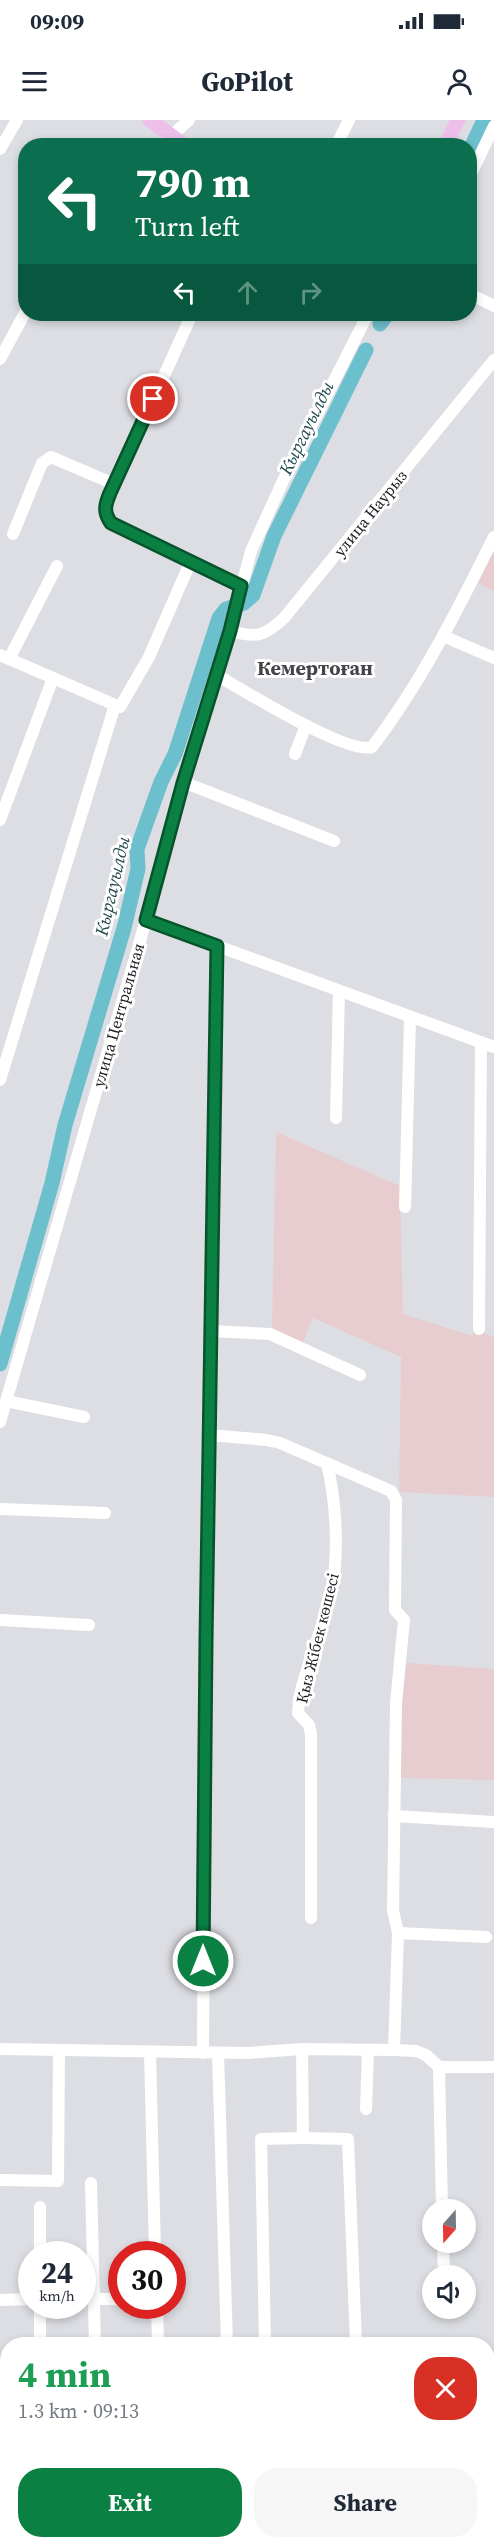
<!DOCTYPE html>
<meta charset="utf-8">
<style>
body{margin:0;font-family:"Source Serif 4",serif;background:#f6f6f7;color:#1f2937;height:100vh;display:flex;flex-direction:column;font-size:22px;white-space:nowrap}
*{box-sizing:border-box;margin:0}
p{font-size:20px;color:#747a83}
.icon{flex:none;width:33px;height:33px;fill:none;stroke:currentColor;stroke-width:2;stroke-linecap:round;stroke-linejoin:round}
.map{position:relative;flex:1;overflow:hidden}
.details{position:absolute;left:0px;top:2217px;width:495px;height:212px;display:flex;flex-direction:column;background:#fff;border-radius:24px 24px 0 0;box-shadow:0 3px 9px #0003}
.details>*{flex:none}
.guide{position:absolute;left:18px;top:18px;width:459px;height:183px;border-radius:24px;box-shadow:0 3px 9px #0003;background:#0b6e4f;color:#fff;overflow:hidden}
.needle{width:39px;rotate:200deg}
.tools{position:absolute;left:422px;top:2079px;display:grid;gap:12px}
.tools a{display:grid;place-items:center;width:54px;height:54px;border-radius:50%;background:#fff;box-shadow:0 3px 9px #0003;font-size:30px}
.speed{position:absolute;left:18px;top:2121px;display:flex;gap:12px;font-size:30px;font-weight:700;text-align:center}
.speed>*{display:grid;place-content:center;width:78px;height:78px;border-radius:50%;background:#fff;box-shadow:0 3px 9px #0003;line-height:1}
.speed small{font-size:15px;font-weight:400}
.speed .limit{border:9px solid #d22;background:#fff;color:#111}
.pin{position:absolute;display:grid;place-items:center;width:51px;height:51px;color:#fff;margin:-26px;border:3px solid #fff;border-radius:50%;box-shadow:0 2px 6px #0007}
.me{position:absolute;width:66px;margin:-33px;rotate:0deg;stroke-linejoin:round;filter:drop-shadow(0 0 4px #0008)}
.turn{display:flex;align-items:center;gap:21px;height:126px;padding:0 18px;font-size:27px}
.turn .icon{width:78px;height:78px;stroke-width:2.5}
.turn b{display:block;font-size:42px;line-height:51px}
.lanes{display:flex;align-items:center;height:57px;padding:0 18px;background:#0003;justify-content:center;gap:30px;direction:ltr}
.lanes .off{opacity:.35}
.round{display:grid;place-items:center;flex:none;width:63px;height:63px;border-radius:24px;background:#f6f6f7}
.overview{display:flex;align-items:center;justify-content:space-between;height:102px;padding:0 18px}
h1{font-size:36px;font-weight:700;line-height:45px;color:#1e9e55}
.cta{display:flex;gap:12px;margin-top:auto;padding:12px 18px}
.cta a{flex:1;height:69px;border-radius:24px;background:#0b8043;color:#fff;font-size:24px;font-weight:700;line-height:69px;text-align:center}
.cta a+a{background:#f6f6f7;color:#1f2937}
.status{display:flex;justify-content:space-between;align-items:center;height:42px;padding:0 30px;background:#fff;direction:ltr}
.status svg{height:16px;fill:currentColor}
header{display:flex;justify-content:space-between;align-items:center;height:78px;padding:0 18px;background:#fff;font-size:27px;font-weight:700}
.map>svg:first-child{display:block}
.industrial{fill:#e8cdd0}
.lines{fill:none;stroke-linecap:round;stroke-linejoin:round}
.river{stroke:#6cbfcc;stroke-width:15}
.minor{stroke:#fff;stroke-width:12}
.major{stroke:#eec0e9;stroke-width:15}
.route-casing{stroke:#07532c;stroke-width:15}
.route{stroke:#0b8043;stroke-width:10}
.labels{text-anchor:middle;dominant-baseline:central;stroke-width:6;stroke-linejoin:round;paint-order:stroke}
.street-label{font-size:16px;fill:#1b1c1e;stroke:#fff}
.water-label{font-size:18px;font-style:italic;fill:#22494f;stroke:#fff}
.quarter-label{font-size:20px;font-weight:bold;fill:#434448;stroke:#fff}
</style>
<div class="status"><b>09:09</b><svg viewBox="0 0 49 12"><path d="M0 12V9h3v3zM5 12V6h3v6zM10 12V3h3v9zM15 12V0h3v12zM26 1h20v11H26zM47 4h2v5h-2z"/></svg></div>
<header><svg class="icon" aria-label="menu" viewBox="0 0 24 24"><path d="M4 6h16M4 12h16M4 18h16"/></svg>GoPilot<svg class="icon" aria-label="person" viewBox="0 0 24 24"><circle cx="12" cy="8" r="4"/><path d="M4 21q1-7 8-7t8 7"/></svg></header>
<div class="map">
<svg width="494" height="2428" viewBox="0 0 494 2428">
<rect width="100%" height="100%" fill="#dddee3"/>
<g class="industrial">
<path d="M494,430v41l-17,-8z"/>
<path d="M276,1012l124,54 3,128 70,22v-7l21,8v160l-95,-5 2,-135 -88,-39 -10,25 -31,-15z"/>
<path d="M406,1543l88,6v111l-94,-2 1,-70z"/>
</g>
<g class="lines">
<g class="river">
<path d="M470,30l14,-30"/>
<path d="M380,204l7,-10"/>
<path d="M0,1244l52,-181 13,-58 59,-197 14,-59 -1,-20 24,-67 14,-28 44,-136 7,-9 18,-6 9,-8 21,-59 92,-186"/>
</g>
<g class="minor">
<path d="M160,26l29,-26"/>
<path d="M336,26l13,-26"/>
<path d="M0,29l17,-29"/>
<path d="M470,56l24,-50"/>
<path d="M470,174l24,12"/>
<path d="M192,194l-88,194 7,15 130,63"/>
<path d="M0,239l26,-48"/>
<path d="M13,414l29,-71 9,-6 63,27"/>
<path d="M230,511c26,7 34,6 54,-13l210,-258"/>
<path d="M443,516l51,22"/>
<path d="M0,535l120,52 29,-50 41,-94"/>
<path d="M9,539l48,-93"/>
<path d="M217,555c25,15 131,80 155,72 49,-64 86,-138 122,-210"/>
<path d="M295,634l11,-29"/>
<path d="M183,662l151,59"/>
<path d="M0,700l53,-142"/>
<path d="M146,800l348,127"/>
<path d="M0,960l115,-375"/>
<path d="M336,998l3,-127"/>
<path d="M405,1087l5,-190"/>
<path d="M479,1209l2,-287"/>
<path d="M211,1211l59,3 90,41"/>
<path d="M6,1281l78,16"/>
<path d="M0,1302l146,-502 37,-138 47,-151 21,-80 32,-70 85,-167"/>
<path d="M209,1315l58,5 13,3 111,48 5,9 -1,110 9,10 -8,83 -3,207 5,23 -4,117"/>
<path d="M0,1389l105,4"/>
<path d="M0,1500l89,5"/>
<path d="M394,1696l100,6"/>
<path d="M311,1798v-184l-2,-9 -11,-12 1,-14c8,-38 26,-74 33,-111 7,-37 4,-88 -5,-124"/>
<path d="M398,1813l88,4"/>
<path d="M0,1929l248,4 54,-4 92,1 22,1 10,4 13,12h55"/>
<path d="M302,1929l1,89 45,1 8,205"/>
<path d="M150,1932l5,202"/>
<path d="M203,1933l2,-391 12,-716"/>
<path d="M218,1933l9,291"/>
<path d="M439,1947l3,143"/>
<path d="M366,1989l2,-59"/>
<path d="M0,2060l58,1 1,-131"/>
<path d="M91,2063l4,161"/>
<path d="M443,2122l1,34"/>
<path d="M40,2134v-47"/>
<path d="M82,2179h40"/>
<path d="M0,2180l32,-1"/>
<path d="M40,2186v38"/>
<path d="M157,2186l1,38"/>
<path d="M265,2224l-4,-205 42,-1"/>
<path d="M167,2421v7"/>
<path d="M233,2421v7"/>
<path d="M363,2421l1,7"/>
<path d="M2,2428l6,-43"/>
</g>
<g class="major">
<path d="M150,0l35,26"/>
<path d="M445,26l13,-26"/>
</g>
</g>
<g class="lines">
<g class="route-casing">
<path id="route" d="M153,279l-43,94c-5,12 -7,19 1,30l130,63 -11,45 -47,152 -37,137 71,26 -11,694 -3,321"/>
</g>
<use href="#route" class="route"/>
</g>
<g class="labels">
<g class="street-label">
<text transform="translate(370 393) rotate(-51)">улица Наурыз</text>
<text transform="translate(118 895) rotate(-74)">улица Центральная</text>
<text transform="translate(317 1518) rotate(-76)">Қыз Жібек көшесі</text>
</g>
<g class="water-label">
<text transform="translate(306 308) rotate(-64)">Кыргауылды</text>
<text transform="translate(112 766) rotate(-77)">Кыргауылды</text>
</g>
<g class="quarter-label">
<text x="315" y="548">Кемертоған</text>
</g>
</g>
</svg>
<div class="tools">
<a><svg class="needle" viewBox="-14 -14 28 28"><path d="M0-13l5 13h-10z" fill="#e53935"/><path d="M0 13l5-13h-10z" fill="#747a83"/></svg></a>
<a><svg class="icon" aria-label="sound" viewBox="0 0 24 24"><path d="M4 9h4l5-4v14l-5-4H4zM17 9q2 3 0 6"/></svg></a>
</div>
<div class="speed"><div>24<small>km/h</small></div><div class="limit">30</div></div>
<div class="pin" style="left:153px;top:279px;background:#d93025"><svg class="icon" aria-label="arrive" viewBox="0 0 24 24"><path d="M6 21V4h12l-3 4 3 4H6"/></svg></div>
<svg class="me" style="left:203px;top:1841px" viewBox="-20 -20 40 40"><circle r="17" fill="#0b8043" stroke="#fff" stroke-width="3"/><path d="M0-11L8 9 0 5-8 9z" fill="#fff"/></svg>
<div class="guide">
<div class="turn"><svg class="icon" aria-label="left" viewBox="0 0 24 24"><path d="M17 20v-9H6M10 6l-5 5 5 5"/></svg><div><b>790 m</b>Turn left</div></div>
<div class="lanes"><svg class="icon" aria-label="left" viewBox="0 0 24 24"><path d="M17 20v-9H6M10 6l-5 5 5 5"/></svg><svg class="icon off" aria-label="ahead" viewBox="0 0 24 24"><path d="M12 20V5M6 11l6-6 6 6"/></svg><svg class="icon off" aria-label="right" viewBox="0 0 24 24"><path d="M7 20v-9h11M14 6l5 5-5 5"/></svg></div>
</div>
<section class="details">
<div class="overview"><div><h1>4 min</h1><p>1.3 km · 09:13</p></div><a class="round" style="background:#d93025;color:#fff"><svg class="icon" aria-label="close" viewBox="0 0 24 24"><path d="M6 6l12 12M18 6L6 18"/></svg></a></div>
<div class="cta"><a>Exit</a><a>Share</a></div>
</section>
</div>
